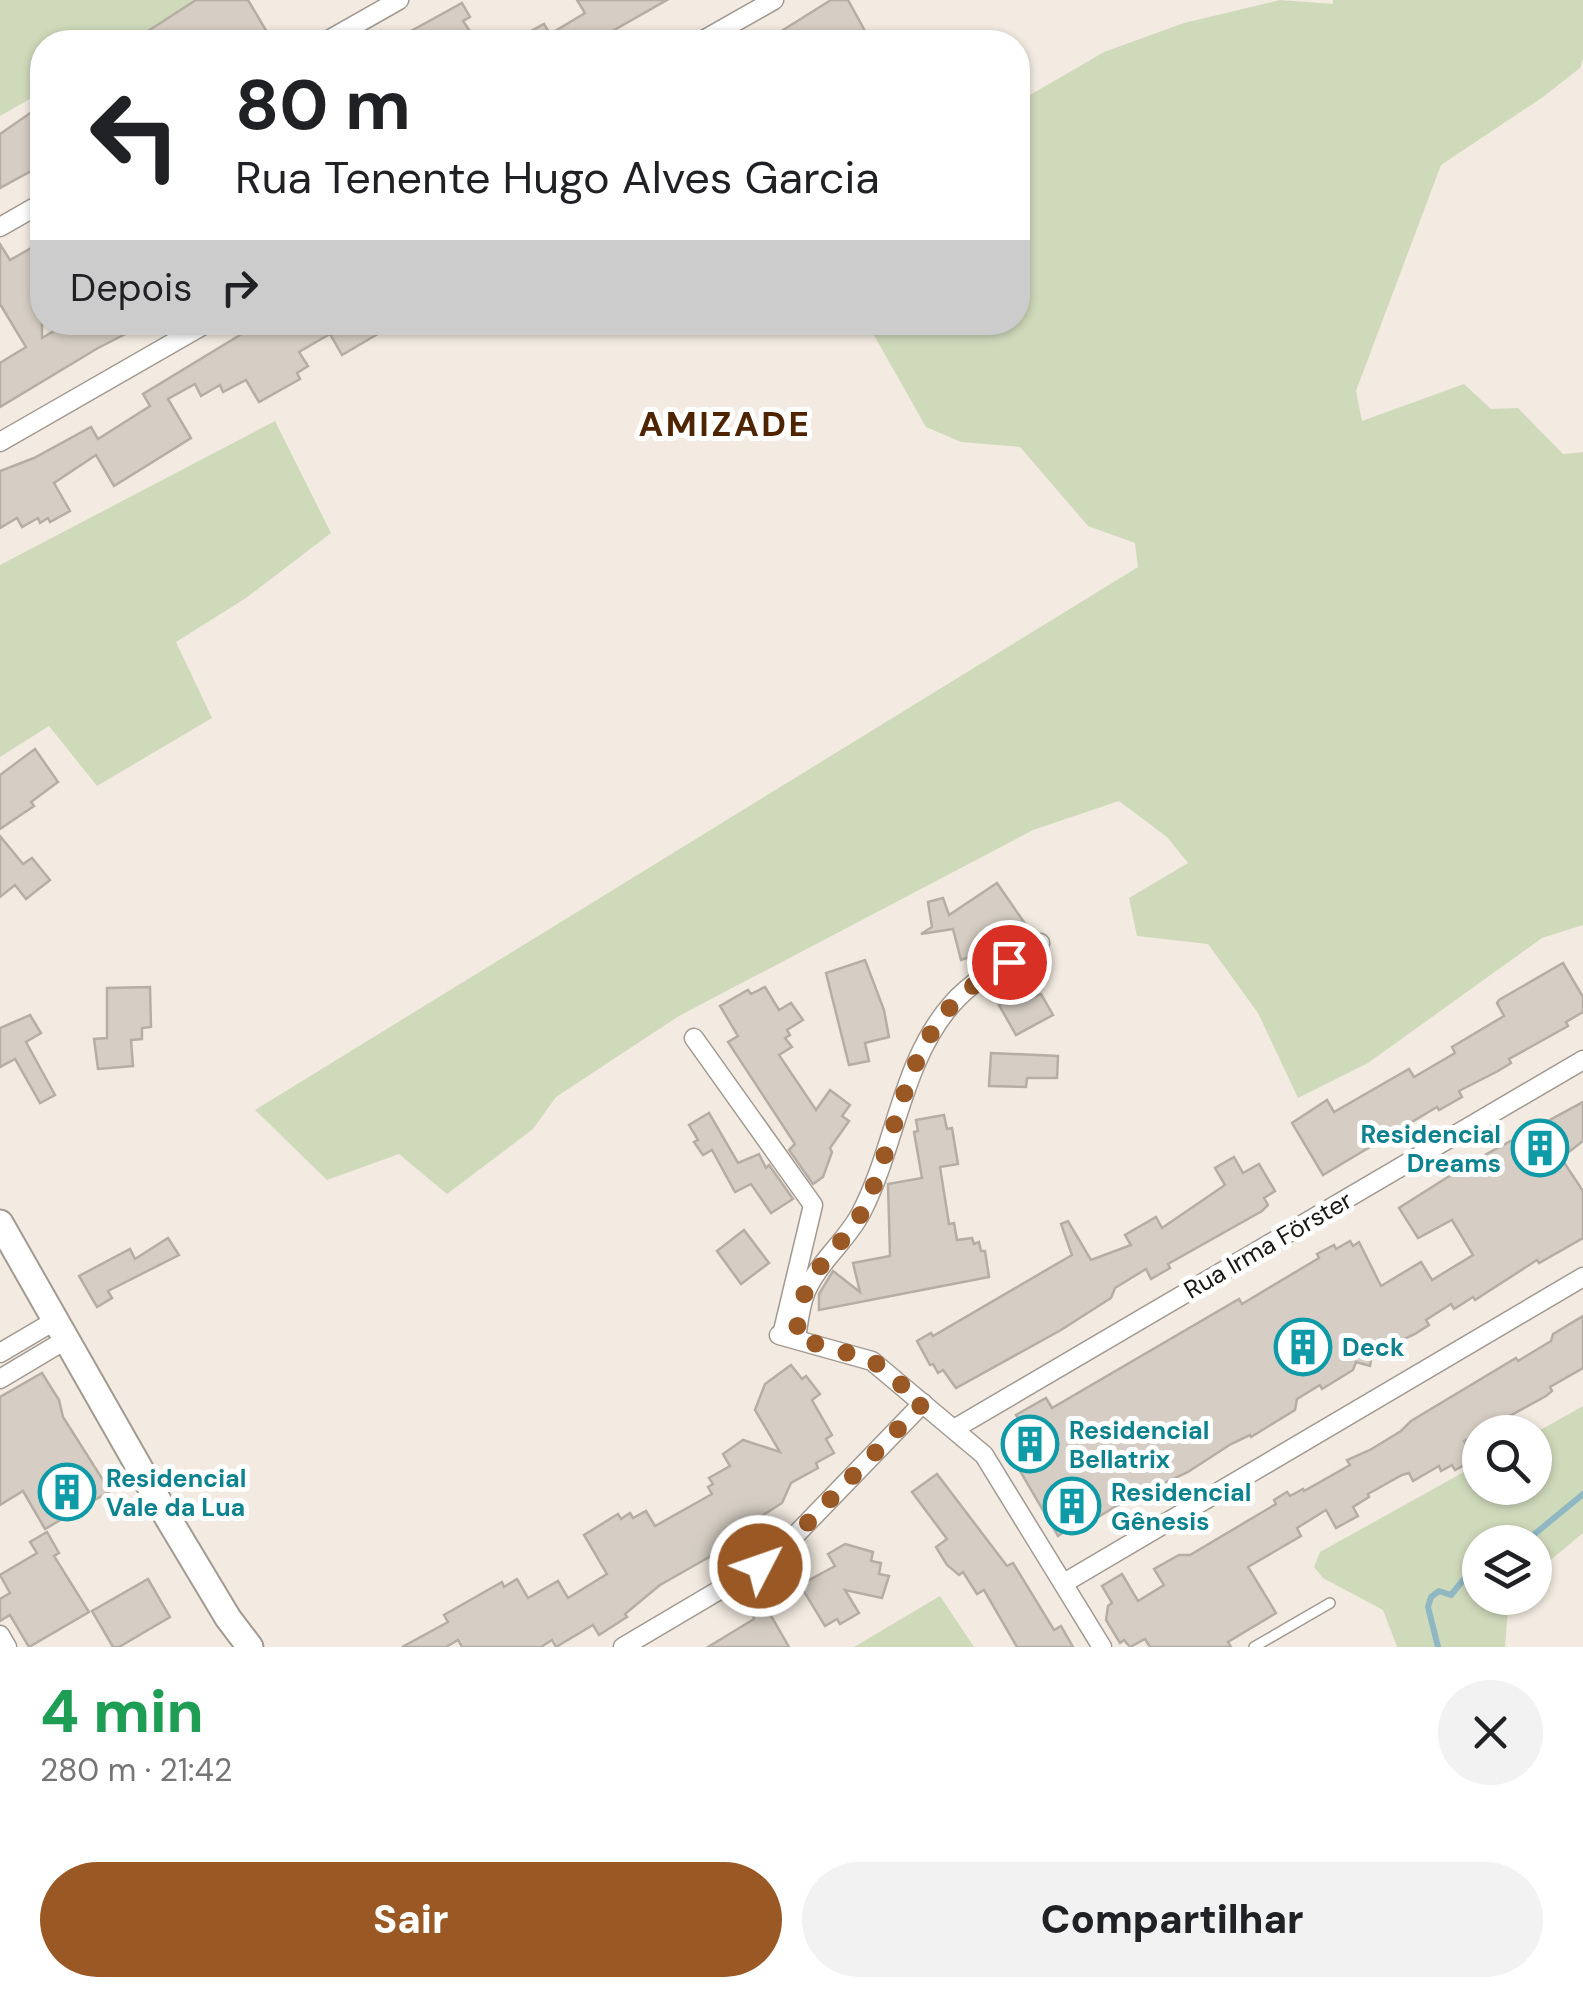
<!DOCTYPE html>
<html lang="pt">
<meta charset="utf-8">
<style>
body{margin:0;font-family:"DM Sans",sans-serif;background:#f2f2f2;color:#202124;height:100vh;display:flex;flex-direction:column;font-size:38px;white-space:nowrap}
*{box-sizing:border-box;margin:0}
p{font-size:32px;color:#757577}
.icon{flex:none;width:55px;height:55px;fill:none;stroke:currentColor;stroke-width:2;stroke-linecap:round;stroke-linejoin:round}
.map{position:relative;height:1647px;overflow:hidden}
.panel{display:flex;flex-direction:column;background:#fff;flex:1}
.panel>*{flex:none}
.top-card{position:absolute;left:30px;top:30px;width:1000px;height:305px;border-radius:40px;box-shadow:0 2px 8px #0004;background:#fff;color:#202124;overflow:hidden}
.controls{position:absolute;left:1462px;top:1415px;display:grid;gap:20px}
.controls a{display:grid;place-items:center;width:90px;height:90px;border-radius:50%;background:#fff;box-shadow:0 2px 8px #0004;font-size:50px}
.pin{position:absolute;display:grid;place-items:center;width:85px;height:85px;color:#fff;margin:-42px;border:5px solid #fff;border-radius:50%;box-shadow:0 2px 10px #0007}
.me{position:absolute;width:110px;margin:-55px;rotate:49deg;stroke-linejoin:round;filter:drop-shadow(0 0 8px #0008)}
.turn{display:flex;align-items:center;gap:35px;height:210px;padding:0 40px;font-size:45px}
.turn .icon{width:130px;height:130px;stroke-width:2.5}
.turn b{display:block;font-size:70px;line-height:85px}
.then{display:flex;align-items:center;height:95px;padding:0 40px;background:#0003;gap:20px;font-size:38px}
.round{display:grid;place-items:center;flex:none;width:105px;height:105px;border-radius:52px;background:#f2f2f2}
.headline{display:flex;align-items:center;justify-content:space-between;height:170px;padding:0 40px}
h1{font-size:60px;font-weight:800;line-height:75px;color:#1e9e55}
.primary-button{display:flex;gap:20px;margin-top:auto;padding:20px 40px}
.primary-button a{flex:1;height:115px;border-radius:60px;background:#9a5825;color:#fff;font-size:40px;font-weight:800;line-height:115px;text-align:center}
.primary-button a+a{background:#f2f2f2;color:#202124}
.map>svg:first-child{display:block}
.green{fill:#cfdabb}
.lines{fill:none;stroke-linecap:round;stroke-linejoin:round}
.stream{stroke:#8fb8c3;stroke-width:6}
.building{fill:#d6cec4;stroke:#b6aea5;stroke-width:2.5}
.lane-casing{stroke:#a29a91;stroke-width:12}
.street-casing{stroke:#a29a91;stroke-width:21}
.secondary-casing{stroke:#a29a91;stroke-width:29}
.lane{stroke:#fff;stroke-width:9}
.street{stroke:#fff;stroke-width:18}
.secondary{stroke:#fff;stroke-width:25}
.route{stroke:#9a5825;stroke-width:18;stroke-dasharray:0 32.4}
.labels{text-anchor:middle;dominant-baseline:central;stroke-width:10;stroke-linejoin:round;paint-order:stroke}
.culture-label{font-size:25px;font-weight:bold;fill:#0d838f;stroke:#fff;text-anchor:start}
.street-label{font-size:25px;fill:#191713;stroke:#fff}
.district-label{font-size:35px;font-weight:bold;letter-spacing:2.5px;fill:#4f2400;stroke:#fff}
</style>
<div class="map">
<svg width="1583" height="1647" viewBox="0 0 1583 1647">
<rect width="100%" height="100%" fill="#f3ebe1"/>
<g class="green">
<path d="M0,0h202l-74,42h-86v50l-42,24z"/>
<path d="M1280,0l53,4v-4h250v58l-3,10 -37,29 -102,68 -85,226 6,30 102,-37 27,25 27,-1 45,46 20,-2v473l-41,13 -174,125 -70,35 -40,-85 -50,-69 -71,-8 -8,-38 59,-35 -21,-26 -48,-36 -86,29 -354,186 -123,81 -23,32 -86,65 -48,-40 -72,26 -72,-70 883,-543 -3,-24 -47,-17 -68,-79 -59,-5 -35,-15 -59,-104 151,-1v-220l86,-50 80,-29z"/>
<path d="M275,421l56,112 -85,65 -70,44 36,76 -115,68 -48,-60 -49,31v-192z"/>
<path d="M1583,1406v127l-48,40v-31h-55v56h35l-7,10 -3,39h-108l-14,-37 -60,-32 -9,-11 6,-15 160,-89v25h55v-55z"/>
<path d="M940,1596l34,51h-120z"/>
</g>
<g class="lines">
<g class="stream">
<path d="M1525,1542l58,-48"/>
<path d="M1438,1647l-10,-40 3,-10 8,-6 12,4 13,-16 16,-13"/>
</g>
</g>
<g class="building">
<path d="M196,0h52l19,32 -18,10h-118z"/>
<path d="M577,0h90l-74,42h-82l33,-18 6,10 35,-21z"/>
<path d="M831,0h17l23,42h-107z"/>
<path d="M462,3l8,14 -7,4 11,16 -9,5h-74z"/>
<path d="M42,105v60l-42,23v-54z"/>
<path d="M42,242v96l27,-16h80l-51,26 -98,59v-44l26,-16 -26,-43v-60l10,16z"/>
<path d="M269,322h129l-56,33 -12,-21 -31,18 9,14 -11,7 3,6 -41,23 -13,-22 -23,12 -3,-7 -19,11 -6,-12 -27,15 23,39 -77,48 -18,-31 -42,28 16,28 -20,11 -2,-4 -8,5 -2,-5 -16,9 -5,-9 -17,10v-57l34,-13 57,-31 7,12 52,-33 -7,-12 112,-68 2,3z"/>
<path d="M35,749l23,33 -27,20 3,4 -34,23v-54z"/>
<path d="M0,836l23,28 9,-6 18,22 -24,19 -11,-14 -15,12z"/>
<path d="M997,883l31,45 -32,20 -35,12 -8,-31 -32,5 11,-7 -4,-25 15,-4 6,17z"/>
<path d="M865,960l19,50 5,27 -24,6 4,18 -20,4 -23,-92z"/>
<path d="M1563,963l20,34v15l-17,10 2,4 -59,33 2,4 -13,8 -39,20 3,6 -23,13 -2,-3 -114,68 -31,-52 35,-23 7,12 75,-43 5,8 41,-24 -3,-6 52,-31 -7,-13 2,-3z"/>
<path d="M150,987l1,40 -9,1v11l-11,1 2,26 -35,3 -4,-30 13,-1v-50z"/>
<path d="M765,987l14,23 12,-7 12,17 -16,10 3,5 -5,3 7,9 -13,8 37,55 14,-20 20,15 -8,11 7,5 -19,27 2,4 -9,25 -10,7 -24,-34 6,-6 -67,-102 10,-6 -18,-30 28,-16 3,4z"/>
<path d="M1031,987l5,9 5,-2 12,21 -37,20 -17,-30z"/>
<path d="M30,1015l11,18 -15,9 29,53 -15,8 -25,-44 -15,8v-39z"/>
<path d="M991,1053l67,3 -1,22h-30l-1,9 -37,-1z"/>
<path d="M1583,1102v39l-22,17 22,33v47l-44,25 -2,-3 -62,40 -2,-3 -19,12 -3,-5 -25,16 3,5 -14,9 -43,20 -2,12 -14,-4 -3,8 -31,19 -2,-4 -23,14 -2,11 -44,27 -1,-2 -19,9 -43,28 -70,33 -48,29 -3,-4 -9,6 -56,-96 22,-13 -8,-12 30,-17 6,10 187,-109 3,5 77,-46 -2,-4 17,-9 2,4 14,-8 3,5 6,-4 22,44 40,-24 11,18 41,-25 -21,-35 -34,18 -19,-30 71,-45z"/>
<path d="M709,1113l29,50 21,-9 7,14 3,-3 24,34 -22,14 -20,-29 -16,8 -23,-42 -9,5 -9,-13 4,-2 -9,-15z"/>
<path d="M944,1115l3,14 5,-1 6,36 -18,3 9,57 5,-1 3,17 15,-2 2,6 5,-2 2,9h4l4,26 -170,33v-16l14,-23 27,21 -7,-29 37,-7 -2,-72 34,-6 -8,-46 4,-1 -2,-11z"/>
<path d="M1234,1157l9,16 16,-9 16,27 -11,7 4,7 -6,6 -94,53 2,4 -19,11 -5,-10 -31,19 -4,10 -50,32 -105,58 -13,-18 -5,3 -5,-9 -3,1 -13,-24 14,-8 2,3 139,-81 -11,-31 7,-3 23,39 40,-15 -6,-10 31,-18 6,11 63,-43 -10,-17z"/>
<path d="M744,1230l25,33 -28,21 -24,-33z"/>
<path d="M168,1238l11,17 -71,36 4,7 -15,9 -18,-31 51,-27 5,10z"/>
<path d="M1583,1316v52l-33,19 2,4 -6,5 -82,45 11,18 -20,11 -3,-5 -11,6 -2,-5 -26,15 -4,-8 -7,2 -34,19 1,3 -16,10 5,9 -22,12 -10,-18 -29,18 4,8 -53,31 28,46 -48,29 3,5h-81l-5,-8 -15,8 -6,-7 -4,3 -14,-23 2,-14 4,-3 -10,-17 20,-12 16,27 26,-16 -10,-16 25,-14h11l86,-51 -2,-4 13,-8 3,4 13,-7 1,2 46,-26 -3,-5 23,-10 31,-19 10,-10 105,-63 2,3 33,-20 2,-7z"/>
<path d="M791,1365l11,14 4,-3 14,18 -8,6 20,35 -6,4 8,14 -18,10 2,5 -27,15 -9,20 -41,26 5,7 -86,49 -35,29 2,3 -28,18 -6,-10 -37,22 -4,-7 -11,7h-79l-4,-7 -12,7h-44l46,-25 -4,-7 58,-33 2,5 13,-8 11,19 30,-17 10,17 39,-24 -23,-39 34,-21 3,5 9,-6 3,5 13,-7 9,15 57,-32 -4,-7 5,-3 -4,-6 21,-12 -7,-12 20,-14 37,12 -25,-42 10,-26z"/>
<path d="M42,1373l17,27 4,17 47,74 -65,38 -22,-38 -23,14v-108z"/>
<path d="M937,1474l70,92 6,-3 41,67 7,-4 12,21h-56l-33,-57 -7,4 -14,-22 -4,3 -12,-10 -11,-18 11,-8 -35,-47z"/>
<path d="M47,1532l12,21 -5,3 35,56 -60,35 -19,-32 -10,6v-22l10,-6 -10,-18 37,-22 -7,-11z"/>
<path d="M845,1544l28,8 -2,9 10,2 -2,11 10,2 -7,22 -37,-8 14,23 -19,11 -3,-5 -12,7 -25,-41 35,-19 -7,-12z"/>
<path d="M148,1579l22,38 -51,30h-6l-21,-36z"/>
<path d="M766,1607l23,40h-81l46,-28 -1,-4z"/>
</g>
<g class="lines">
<g class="lane-casing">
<path id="lane" d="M1254,1647l76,-44"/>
</g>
<g class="street-casing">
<g id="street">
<path d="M325,42l74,-42"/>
<path d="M700,42l74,-42"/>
<path d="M0,227l42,-24"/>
<path d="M0,442l209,-120"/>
<path d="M694,1038l119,167 -31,130"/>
<path d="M779,1335l93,26 112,94 118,192"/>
<path d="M796,1338c3,-17 4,-36 12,-51 13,-27 39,-47 53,-74 35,-67 40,-151 91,-209 23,-27 58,-43 88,-61"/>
<path d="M0,1353l56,-33"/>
<path d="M0,1379l67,-40"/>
<path d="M954,1429l629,-369"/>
<path d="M1064,1583l519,-306"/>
<path d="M0,1635l7,12"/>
<path d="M623,1647l137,-81 21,-16 142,-147"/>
</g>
</g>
<g class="secondary-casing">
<path id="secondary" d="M0,1223l168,295 60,100 22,29"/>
</g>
<use href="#lane" class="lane"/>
<use href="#street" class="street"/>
<use href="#secondary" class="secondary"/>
</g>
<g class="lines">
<path class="route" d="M760,1566l36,-31 127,-132 -51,-43 -76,-22c2,-17 4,-36 12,-52 13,-26 39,-47 54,-74 33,-64 40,-155 92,-209 16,-17 35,-29 55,-41"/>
</g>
<defs>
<g id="building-ring" transform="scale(2.875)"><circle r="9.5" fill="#fff" stroke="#0f9aa8" stroke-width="1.5"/><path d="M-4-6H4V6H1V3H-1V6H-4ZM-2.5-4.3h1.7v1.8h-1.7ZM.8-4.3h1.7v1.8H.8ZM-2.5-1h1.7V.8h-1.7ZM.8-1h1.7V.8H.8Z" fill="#0f9aa8"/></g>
</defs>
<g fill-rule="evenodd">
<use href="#building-ring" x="1540" y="1148"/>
<use href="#building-ring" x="1303" y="1347"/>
<use href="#building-ring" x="1030" y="1444"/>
<use href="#building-ring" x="67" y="1492"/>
<use href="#building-ring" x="1072" y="1506"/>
</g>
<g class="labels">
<g class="culture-label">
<text x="1501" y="1134" text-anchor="end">Residencial<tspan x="1501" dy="29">Dreams</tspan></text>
<text x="1342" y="1347">Deck</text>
<text x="1069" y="1430">Residencial<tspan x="1069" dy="29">Bellatrix</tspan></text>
<text x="106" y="1478">Residencial<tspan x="106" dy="29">Vale da Lua</tspan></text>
<text x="1111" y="1492">Residencial<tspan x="1111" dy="29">Gênesis</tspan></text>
</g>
<g class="street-label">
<text transform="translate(1268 1245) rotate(-30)">Rua Irma Förster</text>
</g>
<g class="district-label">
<text x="725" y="424">AMIZADE</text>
</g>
</g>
</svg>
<div class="controls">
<a><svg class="icon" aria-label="search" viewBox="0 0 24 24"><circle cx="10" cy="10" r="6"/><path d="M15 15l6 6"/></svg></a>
<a><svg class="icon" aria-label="layers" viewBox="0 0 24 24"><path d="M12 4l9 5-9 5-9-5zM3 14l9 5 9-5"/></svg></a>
</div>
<div class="pin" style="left:1009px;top:962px;background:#d93025"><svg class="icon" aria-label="arrive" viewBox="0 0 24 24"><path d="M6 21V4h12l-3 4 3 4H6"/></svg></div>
<svg class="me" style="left:760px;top:1566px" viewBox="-20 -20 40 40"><circle r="17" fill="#9a5825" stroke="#fff" stroke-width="3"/><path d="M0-11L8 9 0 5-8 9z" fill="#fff"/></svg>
<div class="top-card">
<div class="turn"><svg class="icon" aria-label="left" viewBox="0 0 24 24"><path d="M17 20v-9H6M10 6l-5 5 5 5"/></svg><div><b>80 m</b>Rua Tenente Hugo Alves Garcia</div></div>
<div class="then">Depois<svg class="icon" aria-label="right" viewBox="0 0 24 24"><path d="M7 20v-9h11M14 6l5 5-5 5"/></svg></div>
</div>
</div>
<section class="panel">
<div class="headline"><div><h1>4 min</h1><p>280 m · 21:42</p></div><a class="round"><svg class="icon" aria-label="close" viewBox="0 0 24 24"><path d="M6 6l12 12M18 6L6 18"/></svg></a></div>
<div class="primary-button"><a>Sair</a><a>Compartilhar</a></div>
</section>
